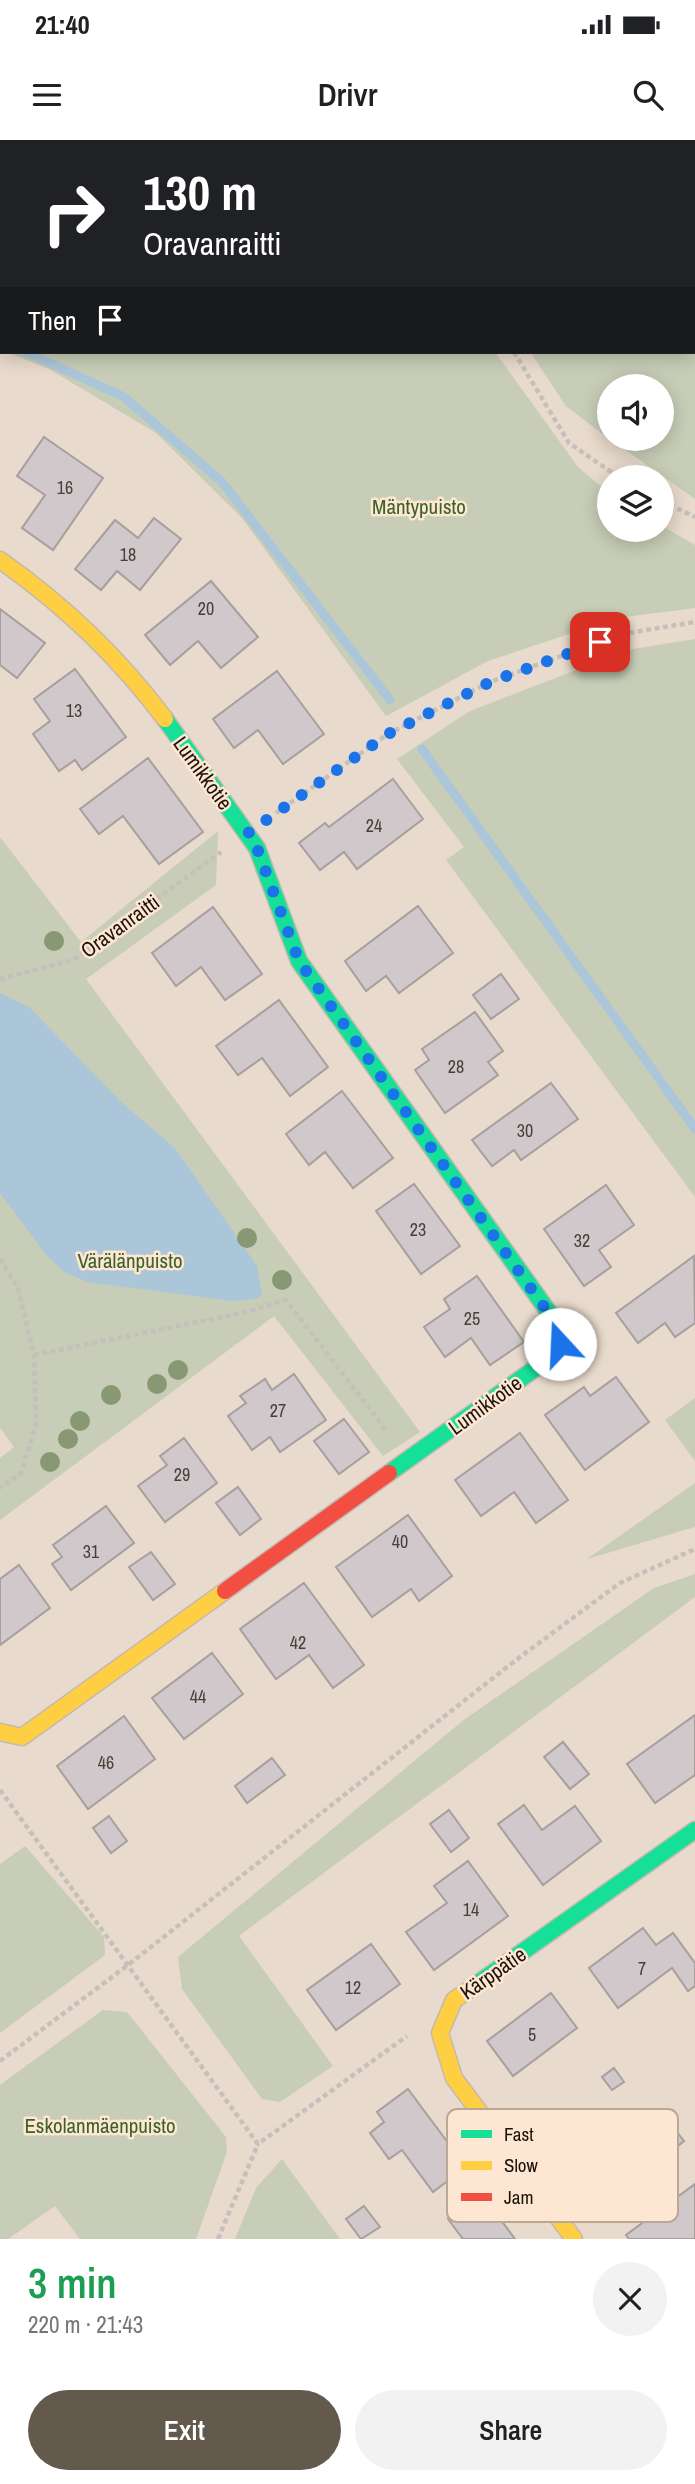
<!DOCTYPE html>
<meta charset="utf-8">
<style>
body{margin:0;font-family:"Archivo Narrow",sans-serif;background:#f2f2f2;color:#202124;height:100vh;display:flex;flex-direction:column;font-size:26px;white-space:nowrap}
*{box-sizing:border-box;margin:0}
p{font-size:23px;color:#757577}
.icon{flex:none;width:38px;height:38px;fill:none;stroke:currentColor;stroke-width:2;stroke-linecap:round;stroke-linejoin:round}
.map{position:relative;height:2099px;overflow:hidden}
.panel{display:flex;flex-direction:column;background:#fff;flex:1}
.panel>*{flex:none}
.hud{position:absolute;left:0px;top:0px;width:696px;height:214px;box-shadow:0 4px 18px #0003;background:#202124;color:#fff;overflow:hidden}
.buttons{position:absolute;left:597px;top:234px;display:grid;gap:14px}
.buttons a{display:grid;place-items:center;width:77px;height:77px;border-radius:50%;background:#fff;box-shadow:0 4px 18px #0003;font-size:35px}
.pin{position:absolute;display:grid;place-items:center;width:60px;height:60px;color:#fff;margin:-30px;border-radius:14px;box-shadow:0 4px 10px #0006}
.me{position:absolute;width:77px;margin:-38px;rotate:340deg;stroke-linejoin:round;filter:drop-shadow(0 0 5px #0008)}
.turn{display:flex;align-items:center;gap:24px;height:147px;padding:0 28px;font-size:32px}
.turn .icon{width:91px;height:91px;stroke-width:2.5}
.turn b{display:block;font-size:49px;line-height:60px}
.then{display:flex;align-items:center;height:66px;padding:0 28px;background:#0003;gap:14px;font-size:26px}
.round{display:grid;place-items:center;flex:none;width:74px;height:74px;border-radius:37px;background:#f2f2f2}
.overview{display:flex;align-items:center;justify-content:space-between;height:119px;padding:0 28px}
h1{font-size:42px;font-weight:600;line-height:52px;color:#1e9e55}
.cta{display:flex;gap:14px;margin-top:auto;padding:14px 28px}
.cta a{flex:1;height:80px;border-radius:42px;background:#63594d;color:#fff;font-size:28px;font-weight:600;line-height:80px;text-align:center}
.cta a+a{background:#f2f2f2;color:#202124}
.status{display:flex;justify-content:space-between;align-items:center;height:49px;padding:0 35px;background:#fff;direction:ltr}
.status svg{height:19px;fill:currentColor}
header{display:flex;justify-content:space-between;align-items:center;height:91px;padding:0 28px;background:#fff;font-size:32px;font-weight:600}
.map>svg:first-child{display:block}
.green{fill:#c7cdb6}
.water{fill:#acc6d9}
.lines{fill:none;stroke-linecap:round;stroke-linejoin:round}
.stream{stroke:#acc6d9;stroke-width:9}
.building{fill:#d0c8ca;stroke:#a79f9e;stroke-width:2}
.fast-casing{stroke:#c5b9af;stroke-width:19}
.slow-casing{stroke:#c5b9af;stroke-width:19}
.jam-casing{stroke:#c5b9af;stroke-width:19}
.path{stroke:#c5c0bb;stroke-width:4.5;stroke-dasharray:5 3.5;stroke-linecap:butt}
.fast{stroke:#16e098;stroke-width:16}
.slow{stroke:#ffcf43;stroke-width:16}
.jam{stroke:#f24e42;stroke-width:16}
.tree{fill:#889873}
.route{stroke:#1a73e8;stroke-width:12;stroke-dasharray:0 21.6}
.labels{text-anchor:middle;dominant-baseline:central;stroke-width:5;stroke-linejoin:round;paint-order:stroke}
.number-label{font-size:18px;fill:#494039}
.park-label{font-size:21px;fill:#3a622a;stroke:#fee7d2}
.street-label{font-size:21px;fill:#1c1309;stroke:#fee7d2}
.key{fill:#fee7d2;stroke:#baa796;stroke-width:2}
.key-label{font-size:19px;fill:#1c1309}
</style>
<div class="status"><b>21:40</b><svg viewBox="0 0 49 12"><path d="M0 12V9h3v3zM5 12V6h3v6zM10 12V3h3v9zM15 12V0h3v12zM26 1h20v11H26zM47 4h2v5h-2z"/></svg></div>
<header><svg class="icon" aria-label="menu" viewBox="0 0 24 24"><path d="M4 6h16M4 12h16M4 18h16"/></svg>Drivr<svg class="icon" aria-label="search" viewBox="0 0 24 24"><circle cx="10" cy="10" r="6"/><path d="M15 15l6 6"/></svg></header>
<div class="map">
<svg width="695" height="2099" viewBox="0 0 695 2099">
<rect width="100%" height="100%" fill="#e8dacc"/>
<g class="green">
<path d="M0,0h322l1,2h-321v208z"/>
<path d="M375,0h320v359l-85,-60h52v-52h-53v52l-43,-33 -36,-54h165v-210z"/>
<path d="M7,212h488l83,115 31,26v37h53v-4l33,19v63l-78,10 -129,43 -102,55 -144,-198 -86,-85 -107,-64z"/>
<path d="M695,499v558l-249,-337 18,-13 -67,-88 71,-47 159,-62z"/>
<path d="M218,691l-2,54 -130,94 334,453 -37,24 -109,-140 -274,204v-62l14,-11 -14,-19v-591l81,105z"/>
<path d="M695,1258v63l-30,-41z"/>
<path d="M695,1343v44l-108,32z"/>
<path d="M695,1434v23l-456,339 94,130 -53,36 -18,-3 -80,-110 -4,-32 287,-238 189,-131z"/>
<path d="M25,1706l79,91 1,18 -105,78v-169z"/>
<path d="M103,1870l24,2 99,125 1,15 -31,87h-116l-25,-33 -47,33h-8v-154z"/>
<path d="M282,2019l58,80h-105l21,-51z"/>
</g>
<path class="water" d="M0,853l29,14 92,95 54,46 82,118 5,28 -5,5 -25,2 -144,-19 -24,-10 -17,-16 -47,-63z"/>
<g class="lines">
<g class="stream">
<path d="M0,200l2,1"/>
<path d="M26,212l98,45 98,85 168,218"/>
<path d="M422,609l273,380"/>
</g>
</g>
<g class="building">
<path d="M44,297l59,41 -50,72 -31,-22 23,-33 -28,-19z"/>
<path d="M154,378l27,21 -41,51 -23,-19 -16,19 -26,-21 40,-49 23,18z"/>
<path d="M211,441l47,56 -37,31 -23,-27 -28,24 -25,-30z"/>
<path d="M0,469l45,34 -28,35 -17,-13z"/>
<path d="M75,529l51,68 -44,33 -7,-10 -16,11 -26,-37 17,-13 -16,-22z"/>
<path d="M277,531l47,63 -41,30 -25,-34 -24,18 -21,-29z"/>
<path d="M148,618l55,74 -44,32 -36,-48 -24,18 -19,-25z"/>
<path d="M393,639l30,40 -66,50 -13,-17 -24,18 -21,-27 26,-20 4,4z"/>
<path d="M418,766l35,47 -54,40 -13,-17 -20,15 -21,-30z"/>
<path d="M213,767l49,67 -37,26 -24,-33 -25,19 -24,-33z"/>
<path d="M501,834l18,25 -28,20 -18,-24z"/>
<path d="M279,860l49,67 -38,29 -28,-38 -24,17 -22,-29z"/>
<path d="M475,872l28,39 -15,11 10,13 -53,38 -30,-43 14,-10 -7,-11z"/>
<path d="M551,943l27,36 -57,41 -7,-10 -22,16 -20,-26z"/>
<path d="M342,951l51,67 -40,30 -28,-36 -16,13 -23,-31z"/>
<path d="M414,1044l46,62 -39,28 -45,-63z"/>
<path d="M606,1045l28,40 -35,25 12,17 -27,19 -40,-57z"/>
<path d="M694,1116l1,67 -20,14 -10,-14 -27,20 -22,-30z"/>
<path d="M477,1136l47,66 -34,23 -19,-27 -26,19 -21,-30 26,-18 -6,-10z"/>
<path d="M294,1234l32,46 -46,32 -10,-15 -18,13 -24,-34 18,-13 -6,-7 25,-17 7,11z"/>
<path d="M616,1237l33,45 -64,48 -40,-55 39,-28 6,9z"/>
<path d="M344,1279l25,33 -30,22 -25,-33z"/>
<path d="M520,1293l48,67 -32,23 -22,-31 -33,24 -26,-36z"/>
<path d="M184,1298l33,45 -52,39 -27,-36 29,-21 -7,-9z"/>
<path d="M238,1347l23,32 -21,16 -24,-32z"/>
<path d="M106,1366l28,37 -63,47 -19,-26 10,-7 -9,-12z"/>
<path d="M408,1375l44,61 -33,25 -8,-12 -39,28 -36,-50z"/>
<path d="M151,1412l24,32 -22,16 -24,-33z"/>
<path d="M19,1425l31,43 -50,37v-66z"/>
<path d="M304,1443l60,82 -31,23 -24,-33 -33,24 -36,-50z"/>
<path d="M212,1513l31,41 -59,45 -32,-41z"/>
<path d="M695,1575v60l-40,28 -28,-39z"/>
<path d="M124,1576l31,43 -67,50 -31,-43z"/>
<path d="M563,1602l26,32 -19,15 -26,-32z"/>
<path d="M272,1618l13,17 -38,28 -12,-17z"/>
<path d="M524,1665l18,25 33,-24 26,35 -58,44 -45,-61z"/>
<path d="M449,1670l20,28 -18,14 -21,-28z"/>
<path d="M109,1676l18,25 -16,12 -18,-25z"/>
<path d="M468,1721l40,55 -74,54 -28,-38 41,-29 -13,-17z"/>
<path d="M643,1788l13,17 17,-12 22,30v23l-7,5 -16,-23 -54,40 -29,-40z"/>
<path d="M371,1804l29,40 -64,46 -29,-40z"/>
<path d="M551,1853l26,35 -64,48 -26,-35z"/>
<path d="M614,1928l10,14 -12,8 -10,-13z"/>
<path d="M408,1949l58,78 -33,25 -31,-42 -13,9 -19,-26 14,-11 -7,-10z"/>
<path d="M670,1983l14,18 -16,13 -14,-17z"/>
<path d="M695,2044v55h-66l-3,-4z"/>
<path d="M481,2053l34,46h-52l-15,-20z"/>
<path d="M364,2066l16,21 -19,12 -15,-20z"/>
</g>
<g class="lines">
<g class="fast-casing">
<g id="fast">
<path d="M165,579l92,129 42,113 261,367v16l-9,13 -162,116"/>
<path d="M467,1851l228,-161"/>
</g>
</g>
<g class="slow-casing">
<g id="slow">
<path d="M0,420c64,45 118,96 165,159"/>
<path d="M0,1592l22,5 203,-146"/>
<path d="M467,1851l-13,9 -14,33 14,45 120,161"/>
</g>
</g>
<g class="jam-casing">
<path id="jam" d="M225,1451l164,-118"/>
</g>
<g class="path">
<path d="M343,0l1,2"/>
<path d="M573,0l1,2"/>
<path d="M695,114v1"/>
<path d="M514,212l55,91 51,35"/>
<path d="M662,361l33,16"/>
<path d="M276,673l112,-79 102,-52 132,-48 73,-12"/>
<path d="M0,839l73,-19 148,-108"/>
<path d="M0,1119l18,29 16,67 2,69 -15,49 -21,15"/>
<path d="M34,1215l208,-42 44,-13 102,133"/>
<path d="M0,1650l258,354 149,-108"/>
<path d="M0,1921l128,-96 388,-305 104,-77 75,-34"/>
<path d="M218,2099l40,-95"/>
</g>
<use href="#fast" class="fast"/>
<use href="#slow" class="slow"/>
<use href="#jam" class="jam"/>
</g>
<g class="tree">
<circle cx="54" cy="801" r="10"/>
<circle cx="247" cy="1098" r="10"/>
<circle cx="282" cy="1140" r="10"/>
<circle cx="178" cy="1230" r="10"/>
<circle cx="157" cy="1244" r="10"/>
<circle cx="111" cy="1255" r="10"/>
<circle cx="80" cy="1281" r="10"/>
<circle cx="68" cy="1299" r="10"/>
<circle cx="50" cy="1322" r="10"/>
</g>
<g class="lines">
<path class="route" d="M560,1204l-1,-16 -260,-367 -42,-113 -9,-15 140,-99 102,-52 110,-40"/>
</g>
<g class="labels">
<g class="number-label">
<text x="65" y="347">16</text>
<text x="128" y="414">18</text>
<text x="206" y="468">20</text>
<text x="74" y="570">13</text>
<text x="374" y="685">24</text>
<text x="456" y="926">28</text>
<text x="525" y="990">30</text>
<text x="418" y="1089">23</text>
<text x="582" y="1100">32</text>
<text x="472" y="1178">25</text>
<text x="278" y="1270">27</text>
<text x="182" y="1334">29</text>
<text x="400" y="1401">40</text>
<text x="91" y="1411">31</text>
<text x="298" y="1502">42</text>
<text x="198" y="1556">44</text>
<text x="106" y="1622">46</text>
<text x="471" y="1769">14</text>
<text x="642" y="1828">7</text>
<text x="353" y="1847">12</text>
<text x="532" y="1894">5</text>
</g>
<g class="park-label">
<text x="419" y="366">Mäntypuisto</text>
<text x="130" y="1120">Värälänpuisto</text>
<text x="100" y="1985">Eskolanmäenpuisto</text>
</g>
<g class="street-label">
<text transform="translate(203 633) rotate(54)">Lumikkotie</text>
<text transform="translate(120 786) rotate(-36)">Oravanraitti</text>
<text transform="translate(485 1265) rotate(-36)">Lumikkotie</text>
<text transform="translate(493 1833) rotate(-35)">Kärppätie</text>
</g>
</g>
<rect x="447" y="1969" width="231" height="113" rx="10" class="key"/>
<rect x="461" y="1990" width="31" height="8" fill="#16e098"/>
<rect x="461" y="2021" width="31" height="9" fill="#ffcf43"/>
<rect x="461" y="2053" width="31" height="8" fill="#f24e42"/>
<g class="key-label">
<text x="504" y="2001">Fast</text>
<text x="504" y="2032">Slow</text>
<text x="504" y="2064">Jam</text>
</g>
</svg>
<div class="buttons">
<a><svg class="icon" aria-label="sound" viewBox="0 0 24 24"><path d="M4 9h4l5-4v14l-5-4H4zM17 9q2 3 0 6"/></svg></a>
<a><svg class="icon" aria-label="layers" viewBox="0 0 24 24"><path d="M12 4l9 5-9 5-9-5zM3 14l9 5 9-5"/></svg></a>
</div>
<div class="pin" style="left:600px;top:502px;background:#d93025"><svg class="icon" aria-label="arrive" viewBox="0 0 24 24"><path d="M6 21V4h12l-3 4 3 4H6"/></svg></div>
<svg class="me" style="left:560px;top:1204px" viewBox="-20 -20 40 40"><circle r="19" fill="#fff"/><path d="M0-13L10 11 0 6-10 11z" fill="#1a73e8"/></svg>
<div class="hud">
<div class="turn"><svg class="icon" aria-label="right" viewBox="0 0 24 24"><path d="M7 20v-9h11M14 6l5 5-5 5"/></svg><div><b>130 m</b>Oravanraitti</div></div>
<div class="then">Then<svg class="icon" aria-label="arrive" viewBox="0 0 24 24"><path d="M6 21V4h12l-3 4 3 4H6"/></svg></div>
</div>
</div>
<section class="panel">
<div class="overview"><div><h1>3 min</h1><p>220 m · 21:43</p></div><a class="round"><svg class="icon" aria-label="close" viewBox="0 0 24 24"><path d="M6 6l12 12M18 6L6 18"/></svg></a></div>
<div class="cta"><a>Exit</a><a>Share</a></div>
</section>
